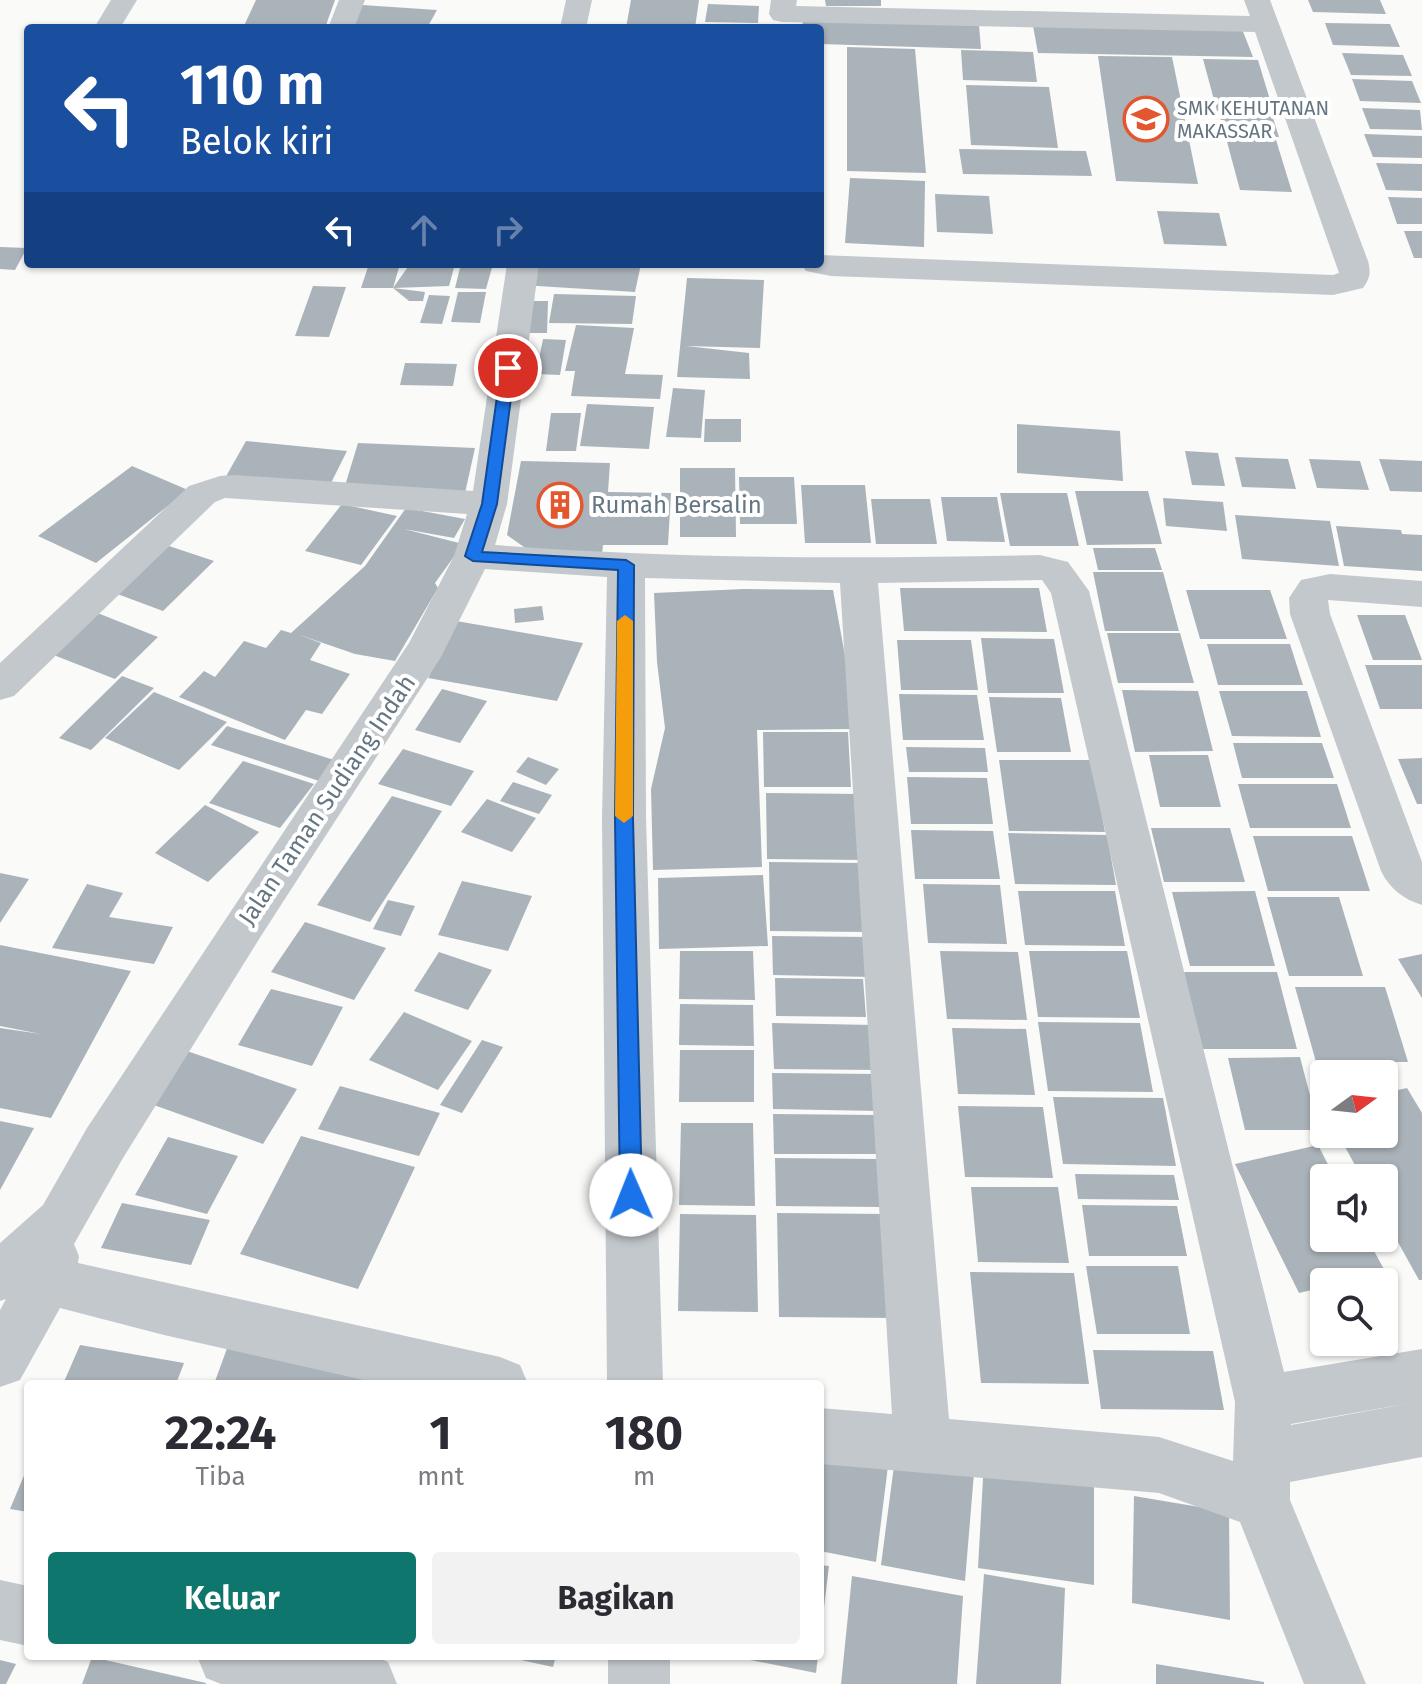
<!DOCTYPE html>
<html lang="id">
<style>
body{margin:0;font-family:"Fira Sans",sans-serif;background:#f2f2f3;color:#2b2b33;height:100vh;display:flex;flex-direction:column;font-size:30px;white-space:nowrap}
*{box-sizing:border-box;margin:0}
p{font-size:26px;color:#7c7c81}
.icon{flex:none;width:44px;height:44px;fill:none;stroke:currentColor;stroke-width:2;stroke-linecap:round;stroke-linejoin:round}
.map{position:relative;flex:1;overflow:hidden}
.drawer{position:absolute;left:24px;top:1380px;width:800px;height:280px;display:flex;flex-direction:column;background:#fff;border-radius:8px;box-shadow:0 2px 6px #0004}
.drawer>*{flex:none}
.banner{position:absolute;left:24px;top:24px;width:800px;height:244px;border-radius:8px;box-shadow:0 2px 6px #0004;background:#1a4fa0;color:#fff;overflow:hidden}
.needle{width:52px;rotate:75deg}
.tools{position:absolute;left:1310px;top:1060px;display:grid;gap:16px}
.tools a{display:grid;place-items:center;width:88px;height:88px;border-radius:8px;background:#fff;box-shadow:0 2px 6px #0004;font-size:40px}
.pin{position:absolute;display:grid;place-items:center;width:68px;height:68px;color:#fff;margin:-34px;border:4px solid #fff;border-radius:50%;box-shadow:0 2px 8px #0007}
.me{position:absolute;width:88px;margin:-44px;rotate:359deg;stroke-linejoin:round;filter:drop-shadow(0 0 6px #0008)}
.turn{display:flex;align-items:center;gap:28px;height:168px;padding:0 24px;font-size:36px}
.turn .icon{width:104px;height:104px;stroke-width:2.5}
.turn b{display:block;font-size:56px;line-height:68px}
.lanes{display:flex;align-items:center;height:76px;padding:0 24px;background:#0003;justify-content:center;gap:40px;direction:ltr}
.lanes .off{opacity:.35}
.eta{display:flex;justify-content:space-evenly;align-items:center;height:136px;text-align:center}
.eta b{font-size:48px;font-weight:700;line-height:56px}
.action{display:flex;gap:16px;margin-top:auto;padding:16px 24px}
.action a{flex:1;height:92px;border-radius:8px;background:#0f766e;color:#fff;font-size:32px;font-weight:700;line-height:92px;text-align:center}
.action a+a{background:#f2f2f3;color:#2b2b33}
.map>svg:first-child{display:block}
.building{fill:#aab3b9}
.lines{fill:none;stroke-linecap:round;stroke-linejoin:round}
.minor{fill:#c3c8cc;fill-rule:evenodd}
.route{fill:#1a73e8;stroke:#114b97;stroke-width:2}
.slow{fill:#f59e0b}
.labels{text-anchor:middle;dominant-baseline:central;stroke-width:8;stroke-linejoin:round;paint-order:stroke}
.far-poi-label{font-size:20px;fill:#657683;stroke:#fff;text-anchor:start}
.poi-label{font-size:24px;fill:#657683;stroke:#fff;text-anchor:start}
.street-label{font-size:24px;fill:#657683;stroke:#fff}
</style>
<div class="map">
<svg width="1422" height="1684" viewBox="0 0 1422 1684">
<rect width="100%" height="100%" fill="#fafaf8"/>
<g class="building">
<path d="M256,0h79l-10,28h-82z"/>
<path d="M631,0h68l-4,28h-69z"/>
<path d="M825,0h56v6h-55z"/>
<path d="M1308,0h72l6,14 -73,-2z"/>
<path d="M708,4l51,2 -1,17 -53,-1z"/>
<path d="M362,5l75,5 -10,18h-80z"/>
<path d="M803,19l176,6 2,24 -161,-5v-16h-18z"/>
<path d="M1325,23l65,1 10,23 -67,-2z"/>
<path d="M1033,26l209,3 11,28 -215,-4z"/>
<path d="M847,47l68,2 11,124 -79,-2z"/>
<path d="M961,50l72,2 4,30 -74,-2z"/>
<path d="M1342,53l61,2 9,21 -61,-1z"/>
<path d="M1098,56l74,1 26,127 -82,-3z"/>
<path d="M1203,59l55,1 16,53 -57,-2z"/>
<path d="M1352,79l60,2 9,22 -61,-2z"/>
<path d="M966,85l83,2 9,61 -87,-3z"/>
<path d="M1362,108l58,2 2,20 -52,-1z"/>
<path d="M1219,113l53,2 7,22 -54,-2z"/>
<path d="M1364,134l58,2v22l-49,-1z"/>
<path d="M1226,138l50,2 16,52 -52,-2z"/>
<path d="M959,149l127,2 6,25 -129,-2z"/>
<path d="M1376,163l46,1v27l-36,-1z"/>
<path d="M850,178l75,3 -1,66 -79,-4z"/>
<path d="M935,194l54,2 4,38 -56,-2z"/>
<path d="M1388,197l34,1v26h-25z"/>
<path d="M1157,211l62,2 8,33 -63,-2z"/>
<path d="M1404,231h18v27h-8z"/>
<path d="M0,247l27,1 -12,22 -15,-1z"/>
<path d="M369,264h31l-7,24 17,-24h45l-6,22 -56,2h-32z"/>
<path d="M461,264h32l-7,25 -31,-1z"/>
<path d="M528,264h113l-6,28 -114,-7z"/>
<path d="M687,278l77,2 -4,68 -74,-2 63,7 1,26 -73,-2z"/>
<path d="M313,286l33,1 -17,50 -34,-1z"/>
<path d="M393,288l32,4 -2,9h-14z"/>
<path d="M458,292h28l-6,31 -29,-1z"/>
<path d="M554,294l82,2 -4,28 -83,-1z"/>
<path d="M429,295l21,1 -8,28 -22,-1z"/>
<path d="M522,301h26l-1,32h-27z"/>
<path d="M576,325l58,3 -9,46 38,1 -3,24 -89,-3 4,-25h-10z"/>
<path d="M543,339l23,1 -6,35 -24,-1z"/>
<path d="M405,363l52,1 -4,22 -53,-1z"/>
<path d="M673,388l32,2 -4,48 -35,-1z"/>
<path d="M587,404l67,3 -5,42 -69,-3z"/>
<path d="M551,413h30l-5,38h-30z"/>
<path d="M705,419h36v23h-37z"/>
<path d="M1017,424l103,7 3,50 -106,-8z"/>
<path d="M246,441l101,10 -20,40 -103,-11z"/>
<path d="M358,443l117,5 -10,45 -121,-4z"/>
<path d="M1185,451l33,2 7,33 -33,-1z"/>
<path d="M1235,457l53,2 8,30 -54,-2z"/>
<path d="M1309,459l51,2 9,29 -52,-2z"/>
<path d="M1379,459l43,2v31l-32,-1z"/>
<path d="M521,461l89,2 -2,29 63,1 -3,52h-65l-1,9 -71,-2 -24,-17z"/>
<path d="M132,466l56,24 -92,73 -58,-27z"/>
<path d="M680,468h55l1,69h-56z"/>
<path d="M739,477h55l3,47h-57z"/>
<path d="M801,485h64l6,58h-66z"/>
<path d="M1075,491h73l14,53 -75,1z"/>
<path d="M1000,493h67l12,53h-69z"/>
<path d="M941,497h56l8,45 -58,-1z"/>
<path d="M1163,498l60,4 4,29 -61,-5z"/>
<path d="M871,499h59l7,45h-61z"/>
<path d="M342,504l55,12 -36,49 -56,-14z"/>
<path d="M406,508l59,11 -11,19 -50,-9 59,15 -28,39 3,5 -43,73 -40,-7 -58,-20 24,9 -11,17 40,14 -28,40 -16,-4 -21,30 -106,-43 25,-26 11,6 29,-36 22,7 15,-18 10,3 74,-67z"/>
<path d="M1235,515l95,6 9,45 -97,-7z"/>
<path d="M1336,526l65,4 1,4 20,1v36l-78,-5z"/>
<path d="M163,544l51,17 -51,50 -51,-19z"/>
<path d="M1093,548h62l7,22h-64z"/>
<path d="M1093,572h70l16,59h-74z"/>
<path d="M900,588h139l8,44 -143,-1z"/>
<path d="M744,589l89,1 13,71 5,68 -94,1 5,137 -109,3 -2,-81 14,-61 -8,-66 -3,-69z"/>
<path d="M1186,590h84l17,49h-87z"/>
<path d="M542,606l2,14 -29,3 -1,-14z"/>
<path d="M95,612l63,25 -43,42 -64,-25z"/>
<path d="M1357,615h48l17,45h-49z"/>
<path d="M456,621l127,22 -26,58 -129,-23z"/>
<path d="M1107,633h73l14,50h-76z"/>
<path d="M981,638l73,1 10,54h-76z"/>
<path d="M897,640h74l7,50h-77z"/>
<path d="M1207,644h83l13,41h-85z"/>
<path d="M1365,665h57v44h-42z"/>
<path d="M122,676l32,12 -63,62 -32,-12z"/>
<path d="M442,689l45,12 -27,42 -45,-13z"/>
<path d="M1122,690l76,1 15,60 -78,1z"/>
<path d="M1219,691h88l14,46 -89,-1z"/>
<path d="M154,692l73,30 -48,48 -74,-32z"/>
<path d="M899,694l78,1 7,45h-81z"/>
<path d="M989,697l72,1 10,54h-74z"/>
<path d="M227,726l107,34 -15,21 -108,-36z"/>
<path d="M763,732h85l3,55h-87z"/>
<path d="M1233,743h89l12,35h-92z"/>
<path d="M906,747l79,1 3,24h-79z"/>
<path d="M403,749l71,22 -23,35 -73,-22z"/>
<path d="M1149,755h59l13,52h-61z"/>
<path d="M528,757l31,12 -13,16 -30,-13z"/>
<path d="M1422,758v46h-5l-19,-45z"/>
<path d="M999,760h93l13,72 -96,-1z"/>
<path d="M243,761l71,23 -34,44 -71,-25z"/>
<path d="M907,777l80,1 6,46h-82z"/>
<path d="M513,782l39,13 -13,19 -39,-13z"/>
<path d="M1238,784h99l14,44h-101z"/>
<path d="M766,793l94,1 5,66 -98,-1z"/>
<path d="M392,796l50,15 -72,111 -53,-17z"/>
<path d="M487,799l49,19 -24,34 -51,-20z"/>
<path d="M205,805l54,27 -51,50 -53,-29z"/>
<path d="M1151,828h79l15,54h-81z"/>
<path d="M911,830l82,1 7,48h-85z"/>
<path d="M1008,833l99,2 9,50 -101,-1z"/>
<path d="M1253,836h99l18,55h-102z"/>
<path d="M769,862l92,1 4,69 -95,-1z"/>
<path d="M0,873l29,6 -29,44z"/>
<path d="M763,875l5,71 -109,3 -1,-71z"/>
<path d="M462,881l70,15 -24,55 -70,-16z"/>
<path d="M87,884l36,9 -14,24 64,10 -19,37 -102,-16z"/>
<path d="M923,884l77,1 7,59 -79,-1z"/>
<path d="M1018,891h97l10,55 -100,-1z"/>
<path d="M1255,891l20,75h-85l-18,-74z"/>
<path d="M1267,897h72l24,79h-74z"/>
<path d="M388,900l27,6 -14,30 -28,-7z"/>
<path d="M305,922l81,26 -32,52 -83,-28z"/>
<path d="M772,936l98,1 2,40 -99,-2z"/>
<path d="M0,945l131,26 -80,147 -51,-10v-80l41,6 -41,-8z"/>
<path d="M680,951h73l2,49 -76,-1z"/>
<path d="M940,951l78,1 9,68 -80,-1z"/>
<path d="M1029,951h98l13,67 -102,-1z"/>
<path d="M439,952l53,18 -24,40 -54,-19z"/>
<path d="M1422,954v44l-24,-39z"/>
<path d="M1184,972h93l20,77h-95z"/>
<path d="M775,978l88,1 3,38 -90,-1z"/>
<path d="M1295,987h90l23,75h-92z"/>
<path d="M271,989l72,18 -31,59 -74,-21z"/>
<path d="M680,1004l73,1 1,41 -75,-1z"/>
<path d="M404,1012l68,29 -34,49 -69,-30z"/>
<path d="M1038,1022l102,1 13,69 -105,-1z"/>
<path d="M772,1023l102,2 3,45 -103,-1z"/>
<path d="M952,1028l74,1 9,66 -77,-1z"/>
<path d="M482,1040l21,7 -41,66 -22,-8z"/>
<path d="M680,1050h74v52h-75z"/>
<path d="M187,1051l110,38 -34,55 -112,-40z"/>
<path d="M1300,1057l19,73h-74l-17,-72z"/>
<path d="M772,1073l104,1 2,37 -105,-2z"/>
<path d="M340,1086l100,27 -21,43 -101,-27z"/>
<path d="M1407,1088l15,25v167h-3l-35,-63v-39h-22l-24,-44h46v-41z"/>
<path d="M1053,1097l110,1 13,68 -113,-2z"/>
<path d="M958,1106l85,1 10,71 -88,-1z"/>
<path d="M773,1114l103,1 3,39h-105z"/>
<path d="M0,1121l34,7 -34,62z"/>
<path d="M681,1123h72l2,83 -76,-1z"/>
<path d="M301,1136l114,31 -57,122 -118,-35z"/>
<path d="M168,1137l70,19 -31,58 -72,-19z"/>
<path d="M1318,1145l17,33h-11v60h43l19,35 -39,9h-23v5l-25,6 -64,-129z"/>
<path d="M775,1158l103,1 2,48 -104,-1z"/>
<path d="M1075,1174l99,1 5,25 -101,-1z"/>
<path d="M971,1187h87l11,76 -91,-1z"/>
<path d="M122,1203l88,17 -19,45 -90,-17z"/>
<path d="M1082,1205l95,1 10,50h-98z"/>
<path d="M777,1213l109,1 6,104 -113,-1z"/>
<path d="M680,1214l76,1 2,97 -80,-1z"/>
<path d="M1086,1266h92l12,68h-93z"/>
<path d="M970,1272l104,1 15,111 -108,-1z"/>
<path d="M229,1343l156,41h-171z"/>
<path d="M80,1345l104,18 -8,21h-113z"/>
<path d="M1093,1350l120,1 11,59 -123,-1z"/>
<path d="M890,1450l-14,112 -56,-11v-94z"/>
<path d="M895,1458l79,15 -9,108 -84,-16z"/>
<path d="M984,1461l110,16v108l-116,-17z"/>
<path d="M28,1466v46l-18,-3z"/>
<path d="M1134,1496l95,16 1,108 -98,-17z"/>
<path d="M820,1565l9,1 -7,58h-2z"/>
<path d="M984,1574l81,14 -4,96h-85z"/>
<path d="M852,1576l111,20 -6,88h-116z"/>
<path d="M502,1656h54l-3,11z"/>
<path d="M730,1656h88l-2,17z"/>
<path d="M92,1657l114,26v1h-124z"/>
<path d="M0,1660l16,4 -10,20h-6z"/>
<path d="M1156,1664l108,18v2h-108z"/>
</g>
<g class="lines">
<g class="minor">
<path d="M111,0h26l-17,28h-26z"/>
<path d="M339,0h26l-11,28h-26z"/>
<path d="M566,0h26l-6,28h-26z"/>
<path d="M771,0h26l-1,6 454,10 -6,-16h26l98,261c3,12 2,17 -5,27l-30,7 -502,-19 -25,-5 -5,-7h19v-9l513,20 6,-2 -84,-241 -473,-10 -9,-2 -4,-6z"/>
<path d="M507,264h32l-32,240 -12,41c181,14 363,14 545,10l28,7 21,29 195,781 138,-23v108l-132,25v18l76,184h-62l-64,-162 -81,-29 -339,-29v-56l72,6 -52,-831 -195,-5 1,240 17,566h-56l-5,-566 5,-241 -122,-8 -44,88 -180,279 -138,222 -49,86 5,12 -1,7 422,94 20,8 8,19h-147l-217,-49 -104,-27 -40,72 -20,7v-77l6,-11 -6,2v-58l43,-38 44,-77 322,-485 45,-87 13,-42 -242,-16 -10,4 -201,194 -14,4v-37l189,-177 31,-10 15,-1 238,16zM1042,580l9,13 184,809 -2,59 -74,-24 -210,-18 -71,-836zM1411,1403l-120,22v-1z"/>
<path d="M1330,574l92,7v26l-94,-7 2,14 92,248v43c-19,-6 -32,-16 -41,-34l-91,-257 -1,-16 12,-18z"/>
<path d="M0,1580l28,6v60l-28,-6z"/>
<path d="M197,1656h177l14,6 9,22h-176l-15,-6z"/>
<rect x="608" y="1656" width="62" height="28"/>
</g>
</g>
<path class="route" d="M508,364l7,4 -18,136 -15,48 144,8 8,5 -1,253 9,377 -3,7 -8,3 -8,-3 -3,-7 -5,-377 3,-248 -145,-9 -8,-5 17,-52 19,-136z"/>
<path class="slow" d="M625,615l8,6v195l-9,7 -9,-7 2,-195z"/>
<defs>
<g id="school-ring" transform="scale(2.3)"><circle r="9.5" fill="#fff" stroke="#e4572e" stroke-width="1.5"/><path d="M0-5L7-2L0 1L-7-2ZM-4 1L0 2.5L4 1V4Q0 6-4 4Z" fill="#e4572e"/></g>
<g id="building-ring" transform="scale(2.3)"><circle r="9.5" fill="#fff" stroke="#e4572e" stroke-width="1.5"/><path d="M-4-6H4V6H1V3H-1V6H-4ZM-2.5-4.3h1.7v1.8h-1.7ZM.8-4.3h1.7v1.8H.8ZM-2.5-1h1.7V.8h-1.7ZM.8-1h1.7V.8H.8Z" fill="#e4572e"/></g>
</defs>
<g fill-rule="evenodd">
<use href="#school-ring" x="1146" y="119"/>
<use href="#building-ring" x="560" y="505"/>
</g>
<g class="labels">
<g class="far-poi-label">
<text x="1177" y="108">SMK KEHUTANAN<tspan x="1177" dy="23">MAKASSAR</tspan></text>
</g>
<g class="poi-label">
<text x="591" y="505">Rumah Bersalin</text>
</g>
<g class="street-label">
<text transform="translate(327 800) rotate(-56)">Jalan Taman Sudiang Indah</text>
</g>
</g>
</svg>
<div class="tools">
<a><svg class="needle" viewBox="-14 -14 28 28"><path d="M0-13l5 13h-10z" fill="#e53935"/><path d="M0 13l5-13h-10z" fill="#7c7c81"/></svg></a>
<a><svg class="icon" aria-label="sound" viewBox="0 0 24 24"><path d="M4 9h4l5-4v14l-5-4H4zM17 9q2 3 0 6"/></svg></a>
<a><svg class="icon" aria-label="search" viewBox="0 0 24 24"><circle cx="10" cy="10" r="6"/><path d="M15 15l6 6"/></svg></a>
</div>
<div class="pin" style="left:508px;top:368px;background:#d93025"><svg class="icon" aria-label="arrive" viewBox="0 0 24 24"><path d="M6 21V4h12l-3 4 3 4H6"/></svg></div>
<svg class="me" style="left:631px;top:1195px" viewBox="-20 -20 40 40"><circle r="19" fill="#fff"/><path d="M0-13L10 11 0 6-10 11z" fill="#1a73e8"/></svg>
<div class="banner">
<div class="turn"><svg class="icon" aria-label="left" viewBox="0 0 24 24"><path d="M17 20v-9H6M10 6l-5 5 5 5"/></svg><div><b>110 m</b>Belok kiri</div></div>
<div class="lanes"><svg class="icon" aria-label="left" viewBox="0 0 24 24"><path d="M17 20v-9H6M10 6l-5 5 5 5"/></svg><svg class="icon off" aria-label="ahead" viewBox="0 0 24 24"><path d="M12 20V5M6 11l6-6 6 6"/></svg><svg class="icon off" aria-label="right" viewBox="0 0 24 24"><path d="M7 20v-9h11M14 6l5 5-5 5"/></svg></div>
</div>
<section class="drawer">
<div class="eta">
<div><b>22:24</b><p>Tiba</p></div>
<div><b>1</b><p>mnt</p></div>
<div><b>180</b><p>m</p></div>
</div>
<div class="action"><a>Keluar</a><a>Bagikan</a></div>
</section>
</div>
